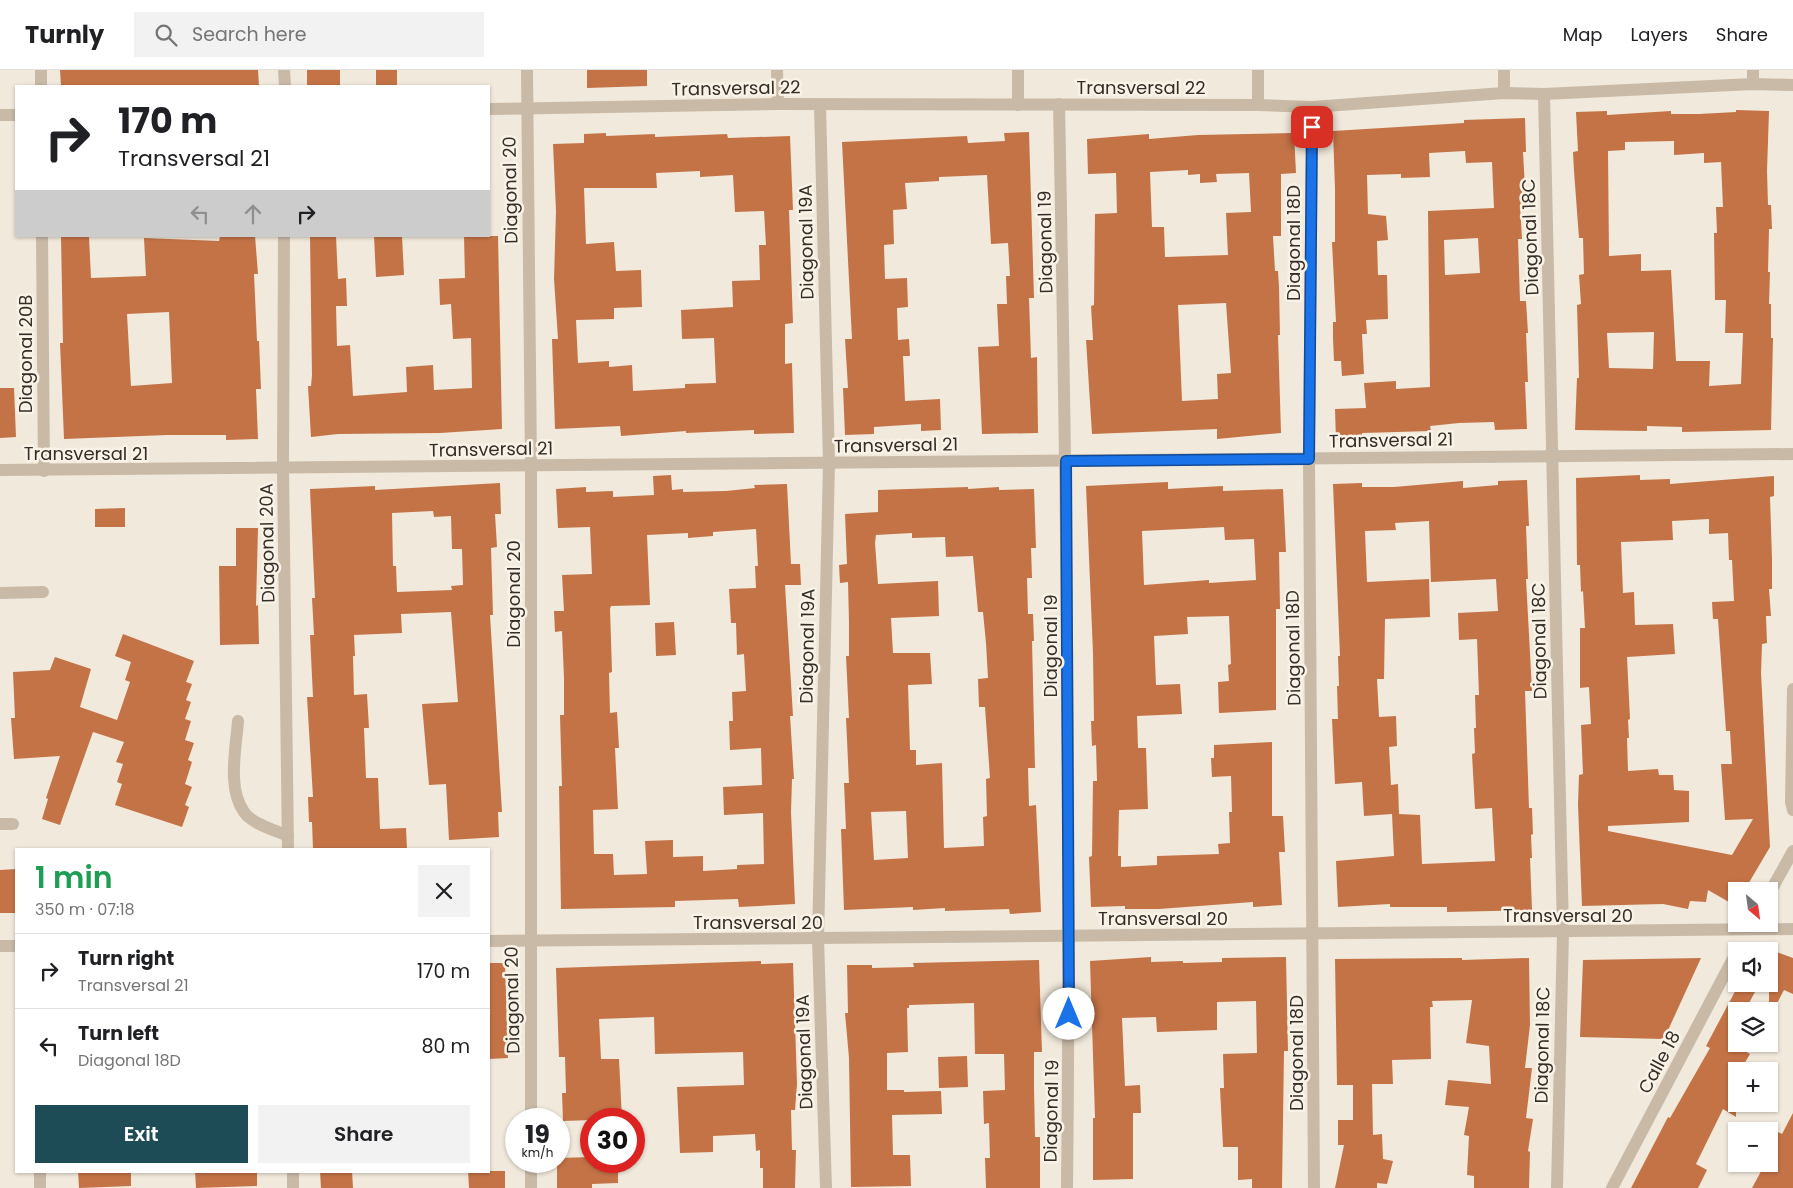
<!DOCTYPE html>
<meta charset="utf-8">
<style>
body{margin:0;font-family:Poppins,sans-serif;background:#f2f2f2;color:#202124;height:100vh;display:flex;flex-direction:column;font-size:19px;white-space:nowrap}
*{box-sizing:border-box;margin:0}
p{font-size:16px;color:#757577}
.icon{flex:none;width:28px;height:28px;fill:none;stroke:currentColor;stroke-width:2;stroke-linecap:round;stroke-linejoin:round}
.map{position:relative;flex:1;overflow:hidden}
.panel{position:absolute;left:15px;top:778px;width:475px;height:325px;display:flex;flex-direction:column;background:#fff;border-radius:0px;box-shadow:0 1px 4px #0004}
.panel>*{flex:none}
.guide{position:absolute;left:15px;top:15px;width:475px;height:152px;border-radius:0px;box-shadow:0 1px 4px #0004;background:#fff;color:#202124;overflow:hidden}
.needle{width:32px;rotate:151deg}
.tools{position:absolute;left:1728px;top:812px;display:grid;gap:10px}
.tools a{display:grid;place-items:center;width:50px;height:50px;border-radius:0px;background:#fff;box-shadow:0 1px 4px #0004;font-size:25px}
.speed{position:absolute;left:505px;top:1038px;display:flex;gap:10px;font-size:25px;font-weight:700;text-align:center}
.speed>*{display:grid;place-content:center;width:65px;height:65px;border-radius:50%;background:#fff;box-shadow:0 1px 4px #0004;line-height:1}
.speed small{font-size:12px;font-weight:400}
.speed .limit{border:8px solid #d22;background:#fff;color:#111}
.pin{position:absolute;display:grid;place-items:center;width:42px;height:42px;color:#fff;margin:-21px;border-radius:10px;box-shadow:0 2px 8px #0006}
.me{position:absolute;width:55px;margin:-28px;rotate:0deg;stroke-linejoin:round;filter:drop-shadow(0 0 4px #0008)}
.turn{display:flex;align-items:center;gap:18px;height:105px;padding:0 20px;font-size:22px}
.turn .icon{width:65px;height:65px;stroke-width:2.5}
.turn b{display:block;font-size:35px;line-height:42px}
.lanes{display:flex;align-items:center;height:48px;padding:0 20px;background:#0003;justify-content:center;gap:25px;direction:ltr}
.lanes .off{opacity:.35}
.round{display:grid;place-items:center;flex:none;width:52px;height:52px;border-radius:0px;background:#f2f2f2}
.overview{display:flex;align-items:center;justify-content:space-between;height:85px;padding:0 20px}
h1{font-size:30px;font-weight:600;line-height:38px;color:#1e9e55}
.action{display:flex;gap:10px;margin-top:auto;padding:10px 20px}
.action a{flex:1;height:58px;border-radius:0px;background:#1e4c56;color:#fff;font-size:20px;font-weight:600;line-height:58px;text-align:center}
.action a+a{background:#f2f2f2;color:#202124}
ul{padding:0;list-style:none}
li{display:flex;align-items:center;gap:15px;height:75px;padding:0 20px;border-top:1px solid #e0e0e0}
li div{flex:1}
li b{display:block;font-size:19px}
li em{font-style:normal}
header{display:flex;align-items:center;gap:30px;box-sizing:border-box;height:70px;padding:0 25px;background:#fff;border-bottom:1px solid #e0e0e0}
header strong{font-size:24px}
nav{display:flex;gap:28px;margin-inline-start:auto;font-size:18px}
.search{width:350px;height:45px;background:#f2f2f2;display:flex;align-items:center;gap:12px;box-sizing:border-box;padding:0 18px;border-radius:0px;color:#757577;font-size:19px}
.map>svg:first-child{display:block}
.building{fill:#c47346;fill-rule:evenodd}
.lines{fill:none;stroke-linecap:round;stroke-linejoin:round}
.lane{stroke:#c9baa7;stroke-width:12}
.street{stroke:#c9baa7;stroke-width:12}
.route-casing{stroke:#114b97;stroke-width:12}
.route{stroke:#1a73e8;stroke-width:9}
.labels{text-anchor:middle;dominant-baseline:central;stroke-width:5;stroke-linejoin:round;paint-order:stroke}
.street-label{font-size:18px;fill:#352d27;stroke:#f9f3e7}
</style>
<header>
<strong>Turnly</strong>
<div class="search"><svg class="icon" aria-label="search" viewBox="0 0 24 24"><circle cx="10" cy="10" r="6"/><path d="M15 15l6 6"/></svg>Search here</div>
<nav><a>Map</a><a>Layers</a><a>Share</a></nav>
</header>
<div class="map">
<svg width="1793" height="1118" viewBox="0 0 1793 1118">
<rect width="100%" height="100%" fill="#f1e9db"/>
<g class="building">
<path d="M60,0h198l1,16h-198z"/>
<rect x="307" y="0" width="33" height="16"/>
<rect x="376" y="0" width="21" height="16"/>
<path d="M587,0h60v16l-60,2z"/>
<path d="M1736,40l33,1 -2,60 1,34h3l1,24h-3l-1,43h2l-1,32h2v34h2l-2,92 -89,2v-5l-35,-1v5l-72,-1 2,-52h2l-2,-73 4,-1 -2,-29 5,-1 -1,-36h-4l-5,-67 -1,-19 5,-1 -2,-39 31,-1v4l64,-4v3h28l37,-2zM1674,71v14l30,-2v10l17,-1 2,45h-7l1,26h-3l1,67h11l-1,33h18l-2,51 -32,2 1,-25h-34l-5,-91 -30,1v-17l-32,2 -1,-105 17,-1v-8zM1654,262l-1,37 -44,-1 -2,-35z"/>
<path d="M1525,48l1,34h-3l3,54h-6l2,33h-4l2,62h6l2,32h-2l2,49h-3l2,47 -32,1 -1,-8 -35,1 -29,3 1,5 -69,2v6l-26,1 -1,-31 31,-1 -2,-25 32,-2v8l34,-2 -2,-176 66,-3 -2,-46 -26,1 -1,-12 -36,2 1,24 -29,1v-4l-34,1 1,39 18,2 2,24 -11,1 1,34h9l1,44 -22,1 1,14h-5l2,40 -22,2 -1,-15h-7l-1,-23v-16h3l-4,-80h3v-53l-2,-58 131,-8v-3zM1478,168l2,35 -35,2 -1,-35z"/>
<path d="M1029,62l5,166h-5l2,60 6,-1 1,76 -56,1 -4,-87 21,-1 -2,-42h10l-1,-28h4l-2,-33 -17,1 -4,-69 -48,2v4l-34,2 2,26 -14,1 1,34 -10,1 1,34 22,-1 1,29 -11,1 1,32 11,-1 1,17h-7l2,45 35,-2 1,31 -20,1v-7l-47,3v7l-29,1 -2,-47h5l-3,-49h7l-10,-197 125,-6 1,7 37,-2 -1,-8z"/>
<path d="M606,63v3l49,-2v3l72,-3 1,4 62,-2 3,74h-4l4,113 -8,1v40l7,-1 2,70 -40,1v-4l-68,3v-2l-65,5 -1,-10 -65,3 -3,-90h6l-4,-60 2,-68 -3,-67 31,-1v-9zM700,101v6l33,-2 2,37 29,-1 2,34h-7l1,35 -28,1 1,26 -52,3 1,29 32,-1 2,45 -31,1v4l-52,3 -1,-26 -23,2v-6l-31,2 -2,-43 38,-1v-11l28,-1 -1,-37 -25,1 -2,-29 -28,2 -2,-56h73l-1,-15z"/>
<path d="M1294,63l2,40 -15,1v62h-8l2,35h3l1,16 1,48h-2l3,98 -64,6v-10l-125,5 -6,-94h7l-2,-34 3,-1 1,-91 22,-1 -1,-40 -28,1 -1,-35 62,-5v5l49,-4zM1188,100v5l12,-1v9l17,-1 -1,-8 33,-1 2,39 -25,1 2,42 -63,2 -1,-30h-12l-2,-55zM1226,233l5,70 -14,1 1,25 -36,2 -4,-96z"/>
<path d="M61,166h28l2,42 55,-2 -2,-38 75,3 1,-5h35l3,38h-4l3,67h2l2,48h-5l2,50 -32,1v-5h-59l-103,4 -4,-96h3zM169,242l3,71 -41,3 -4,-72z"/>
<path d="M310,166h26l2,43 8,-1 1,28h-11l1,40 13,-1 3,51 54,-4 -1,-25 27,-2 1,25 38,-2 -1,-50 -18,1 -2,-35 -11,1 -1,-26 26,-1 -1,-42h34l4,193 -62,4 -102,1 -27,3 -3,-51h3l1,-11z"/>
<path d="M374,166h28l2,39 -28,2z"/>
<path d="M0,318h14l2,49 -16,1z"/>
<path d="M671,405l1,15 11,-1v3l43,-1 29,-3 -1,-3 33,-1 4,80h9l1,21h-16l8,131h-3l4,63h-2l-1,33 4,92 -56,3 -1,-8 -63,2v6l-114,2 -2,-123h3l-2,-71h4v-37l-2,-47 -7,1 -1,-21h10l-2,-36 30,-1 -2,-47 -32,1 -2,-39 30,-2v5l27,-1v6l41,-2 -1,-19zM756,459l2,37h-3l1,22 -27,1 2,34h5l1,32 7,-1 2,37 -14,1 1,29h-4l1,29 31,-2 1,37 -39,2 1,28 39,-2 1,51 -27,1v4l-34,2v-15l-30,1v-17l-28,1 2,33 -33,1 -1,-21h-19l-1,-44 25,-1 -3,-61h4l-2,-36 -7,1 -1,-40 3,-1 -2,-63 1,-3 39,-1 -3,-70 41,-2v5l25,-2v-4z"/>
<path d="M1640,405v5l30,-1v5l104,-8v20l-4,1 2,62v30h-3l2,27h-5l1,27 -5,1 -1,29 9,174 -26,44h-8v15l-28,-16 -2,12 -16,-1 -2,8 -25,-5 -81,2 -4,-101 1,-30 4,-1 -2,-49 10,-1 -2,-37 -9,1v-60h5l-2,-37 -2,1 -1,-27h-3l-1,-87zM1709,449v15l19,-1 1,27h3l2,41 -22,1 1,17h5l8,112h4l2,33h-11l4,56 28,-1 -21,36 -124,-24v-5l81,-4v-31l-15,-1 -1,-15h-14l-1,-6 -30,2 -1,-33h2l-1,-18 2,-1 -3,-62 48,-3 -2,-30 -38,1 -1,-33 -11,1 -2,-51 52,-2 -1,-19z"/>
<path d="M1527,410l2,46h-3l2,53h-2l6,112h-7l4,117h3l1,26 -2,1 1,23h-2l2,52 -85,2v-5h-57v-3l-52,3 -2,-46 58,-5 -2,-42 -28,2 -2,-34 -27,2 -3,-65h6l-1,-33h2l-1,-30h2l-7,-172 29,-1v4h32l69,-6v7l35,-3v-4zM1429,451l2,61 65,-3 2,32 -40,2 1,27 18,-1 2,56h-4l1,33h-2l1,25 -3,1 3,55 17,-1 3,53 -73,3 -2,-49 -21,-1 -1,-30 -7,1 -2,-38 8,-1 -1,-30 -17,1 -2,-38h7l1,-60 45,-2 -1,-38 -62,3 -2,-51 31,-1 -1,-7z"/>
<path d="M1168,412v7l55,-3v5l60,-2 3,63h-7l1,57h-4v101l-57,3 -1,-31 11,-1 -1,-16 3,-1 -2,-48 -42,1 1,17 -34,2 2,49 24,-1 2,30 -45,2 1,32h8l2,61 -29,1 -1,46h3v11l36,-2v-9l62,-2 -1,-10 12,-1 -1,-31h3l-1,-36 -19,1 -1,-19h3v-13l58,-3v74h11l2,36h-6l3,53 -29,2v-5l-94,7h-34v-3l-34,1 -2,-50 3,-1 1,-75h4l-1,-36 -4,1 -1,-25h3l-1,-68 -7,-167zM1224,457l1,13 29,-1 2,41 -47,3v-3l-65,5 -2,-54z"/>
<path d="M500,413l1,31h-6l2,33 -6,1 2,67h-3l12,197h-4l1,25 -50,3 -3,-56 -17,1 -7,-81 36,-2 -7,-90 -50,2 1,19 -48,2 1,21h-2l1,39 13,-1 2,34h-5l2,50h12l2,51 26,-1 1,21h-94l-1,-27h-3l-1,-25h5l-6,-100h6l-3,-62h4l-2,-37h3l-5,-109 65,-3v4zM433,441l1,6 17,-1 1,33h10l1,36 -12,1 1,4 -55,2 -1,-26h-3l-1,-53z"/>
<path d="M968,417v2l31,-2v3l35,-1 2,59h-5l1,30h-5l1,36h5l1,27h-2l3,127h-7l1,38 7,-1 5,107 -31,2 -1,-5 -64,2v-3l-32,2v-3l-69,3 -3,-81h5l-2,-46h5l-3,-65h3l-3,-62h3v-34l-1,-40 -8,1 -1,-18 8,-1 -2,-50 33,-2v-22zM912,463v5l33,-1 1,20 27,-1 5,56h5l3,31 2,35 -10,1 1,28h6l5,71 -4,1 1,37 -4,1 1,29 -40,2 -2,-85 -26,2v-15h-6l-2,-65 24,-1 -2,-31h-37l-2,-35 48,-2 -1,-35 -60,3 -3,-41 1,-8zM906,741l2,47 -34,2 -3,-48z"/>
<path d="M125,438v19h-30v-18z"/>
<path d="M236,458h22l-2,78 2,-1 1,39 -39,1 -1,-79h17z"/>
<path d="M674,552l2,33 -20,1 -1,-33z"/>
<path d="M123,564l71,27 -8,21 6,2 -6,16 5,2 -6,17 6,2 -6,19 9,3 -6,17 4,2 -7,22 7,3 -7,18 4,2 -7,20 -67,-22 7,-21 -5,-2 6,-18 -7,-2 8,-20 -31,-10 -33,93 -18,-6 6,-20 -2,-1 14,-42 -46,3 -3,-41h4l-2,-46 37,-2 5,-13 36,12 -11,38 37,13 13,-38 -5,-2 6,-18 -16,-6z"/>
<path d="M16,799v44h-16v-43z"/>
<path d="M1774,881l19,7v36l-9,-4 -15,29v-53z"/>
<path d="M1151,887v5l32,-1v2l39,-1v-4l64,-1 2,94h-4l-2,137h-30v-9l-14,1v-33h-15l-3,-59h4l-1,-34 34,-1 -1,-52 -39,1v28l-60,2 -1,-15 -34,1 3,68 15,-1 1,28h-8v66l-40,1v-62h2l-5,-157z"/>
<path d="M1462,888v2l67,-2 1,67 -5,43h7l-6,50 7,1 -5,32 2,1 -1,36h-55v-12l-7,-1 2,-39 -5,-1 5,-28 -24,-2 3,-25 43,4 -2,-38 -23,-3 6,-43 -40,1 1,6h-3l1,52 -39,1 1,24h-21l1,51 9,-1 1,25 10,2 -6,23 -10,-1v5h-42l9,-43h-6v-25h15v-35h-16l-2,-126z"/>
<path d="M1701,888l-37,81 -84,-2 3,-77z"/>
<path d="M1039,890l3,92h-8v35l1,50h5v51h-54l-1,-30h5l-1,-35 -5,1 -1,-33 22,-1 -1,-36h-29l-1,-51 -65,2v3h-2l1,44 -21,1v37h17v2l37,-1 1,23 -50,1 1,40h17l1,31 -60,1 -2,-129 -4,-45h3l-1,-48h25v3l42,-1 -1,-4z"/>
<path d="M761,891v3l32,-1 4,121 -2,26h-4l1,40h4l-1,38h-32v-20h-3v-18l-4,1 -1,-17 -42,2v16l-33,1 -3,-66 67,-2 -1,-33 -88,2 -1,-37 -55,2 2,40h18l3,60 -59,2 -1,-28h4l-1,-36h-6l-3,-89z"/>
<path d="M489,893h16l3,95 -19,1z"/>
<path d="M1739,914h20l-14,27h-9v35l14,8 -10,17h-4v46l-13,-8 -27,55 11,6 -9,18h-67l37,-71 2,1 40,-70 -4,-2z"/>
<path d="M967,986l1,31 -29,1 -1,-31z"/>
<path d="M1793,1043v75h-41l13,-24h4v-24l5,-10 8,4z"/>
<path d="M591,1087v4h27v22l-26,1v4h-35v-27h2v-3z"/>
<path d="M78,1101h53v15l-52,2z"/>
<path d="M195,1101h62v15l-61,2z"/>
<path d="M320,1101h32l1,17h-32z"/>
<path d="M468,1101h37v17h-36z"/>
</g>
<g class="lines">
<g class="lane">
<path d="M0,523l43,-1"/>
<path d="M238,651c-2,28 -11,67 6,91 8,12 31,18 44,24"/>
<path d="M0,754h13"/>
</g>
<g class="street">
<path d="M284,0l1,16"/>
<path d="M527,0l4,396v653"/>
<path d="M777,0l1,34"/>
<path d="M1753,14v-14"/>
<path d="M41,16v-16"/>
<path d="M1504,23v-23"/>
<path d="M1544,24l19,838 -6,256"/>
<path d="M1059,34c7,362 12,723 8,1084"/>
<path d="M820,35l9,358 -11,476 8,249"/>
<path d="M1018,35v-35"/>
<path d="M1258,35v-35"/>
<path d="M1312,37l-3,352 5,729"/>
<path d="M489,39l289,-5 480,1 54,2 192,-14 40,1 209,-10 40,1"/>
<path d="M0,45h16"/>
<path d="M42,166l2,235"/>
<path d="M284,166l-1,233 5,380"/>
<path d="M0,400l1793,-16"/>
<path d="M1793,619l-2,113 2,8"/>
<path d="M1769,824l24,-43"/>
<path d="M489,871l1304,-12"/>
<path d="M0,876h16"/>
<path d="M531,1091v27"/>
<path d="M293,1101v17"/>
<path d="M40,1118v-17"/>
<path d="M1612,1118l124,-235"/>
</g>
</g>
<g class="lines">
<g class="route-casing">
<path id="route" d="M1069,944l-3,-553 243,-2 3,-332"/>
</g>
<use href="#route" class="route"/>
</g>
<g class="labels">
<g class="street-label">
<text x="1141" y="17">Transversal 22</text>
<text transform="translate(736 18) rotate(-1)">Transversal 22</text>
<text transform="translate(510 120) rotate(-91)">Diagonal 20</text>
<text transform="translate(1530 167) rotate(-92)">Diagonal 18C</text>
<text transform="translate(806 172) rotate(-91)">Diagonal 19A</text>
<text transform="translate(1045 172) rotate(-91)">Diagonal 19</text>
<text transform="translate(1293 173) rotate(-90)">Diagonal 18D</text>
<text transform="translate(25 284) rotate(-90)">Diagonal 20B</text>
<text transform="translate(1391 370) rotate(-1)">Transversal 21</text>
<text transform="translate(896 375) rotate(-1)">Transversal 21</text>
<text transform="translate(491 379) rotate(-1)">Transversal 21</text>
<text x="86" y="383">Transversal 21</text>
<text transform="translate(267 473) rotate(-91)">Diagonal 20A</text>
<text transform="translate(513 524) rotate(-90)">Diagonal 20</text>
<text transform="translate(1539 571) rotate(-91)">Diagonal 18C</text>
<text transform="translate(807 576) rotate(-89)">Diagonal 19A</text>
<text transform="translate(1050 576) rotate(-90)">Diagonal 19</text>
<text transform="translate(1293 578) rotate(-91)">Diagonal 18D</text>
<text x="1568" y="845">Transversal 20</text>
<text x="1163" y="848">Transversal 20</text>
<text x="758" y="852">Transversal 20</text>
<text transform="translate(512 930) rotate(-91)">Diagonal 20</text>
<text transform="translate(1542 975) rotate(-89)">Diagonal 18C</text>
<text transform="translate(804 982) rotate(-92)">Diagonal 19A</text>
<text transform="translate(1296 983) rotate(-90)">Diagonal 18D</text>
<text transform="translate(1659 992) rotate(-62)">Calle 18</text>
<text transform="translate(1051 1041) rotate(-89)">Diagonal 19</text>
</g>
</g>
</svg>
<div class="tools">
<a><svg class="needle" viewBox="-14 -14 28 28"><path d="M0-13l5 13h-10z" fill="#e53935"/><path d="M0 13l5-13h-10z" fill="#757577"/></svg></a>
<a><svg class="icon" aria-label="sound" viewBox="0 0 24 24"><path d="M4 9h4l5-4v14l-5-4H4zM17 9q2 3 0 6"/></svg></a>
<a><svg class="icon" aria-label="layers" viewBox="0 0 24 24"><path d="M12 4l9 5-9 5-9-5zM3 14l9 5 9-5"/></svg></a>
<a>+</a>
<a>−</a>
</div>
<div class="speed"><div>19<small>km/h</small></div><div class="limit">30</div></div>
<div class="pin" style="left:1312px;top:57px;background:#d93025"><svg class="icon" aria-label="arrive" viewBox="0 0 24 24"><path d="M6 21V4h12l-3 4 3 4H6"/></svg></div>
<svg class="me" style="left:1069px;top:944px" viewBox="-20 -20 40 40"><circle r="19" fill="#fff"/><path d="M0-13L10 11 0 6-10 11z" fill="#1a73e8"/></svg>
<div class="guide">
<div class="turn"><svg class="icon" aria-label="right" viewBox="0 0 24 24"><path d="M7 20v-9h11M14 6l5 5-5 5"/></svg><div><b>170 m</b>Transversal 21</div></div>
<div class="lanes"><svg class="icon off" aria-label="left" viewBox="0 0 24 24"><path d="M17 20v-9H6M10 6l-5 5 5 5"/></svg><svg class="icon off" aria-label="ahead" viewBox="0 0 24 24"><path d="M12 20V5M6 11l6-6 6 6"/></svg><svg class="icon" aria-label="right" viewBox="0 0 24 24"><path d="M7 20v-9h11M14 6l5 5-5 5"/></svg></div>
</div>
<section class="panel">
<div class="overview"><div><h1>1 min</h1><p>350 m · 07:18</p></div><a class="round"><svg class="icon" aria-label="close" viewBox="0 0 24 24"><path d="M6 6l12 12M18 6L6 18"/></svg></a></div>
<ul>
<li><svg class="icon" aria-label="right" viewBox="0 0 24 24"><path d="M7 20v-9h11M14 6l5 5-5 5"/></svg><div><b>Turn right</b><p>Transversal 21</p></div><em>170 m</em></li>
<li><svg class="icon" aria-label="left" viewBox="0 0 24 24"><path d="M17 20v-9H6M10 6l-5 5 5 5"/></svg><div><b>Turn left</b><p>Diagonal 18D</p></div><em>80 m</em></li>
</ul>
<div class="action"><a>Exit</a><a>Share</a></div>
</section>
</div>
